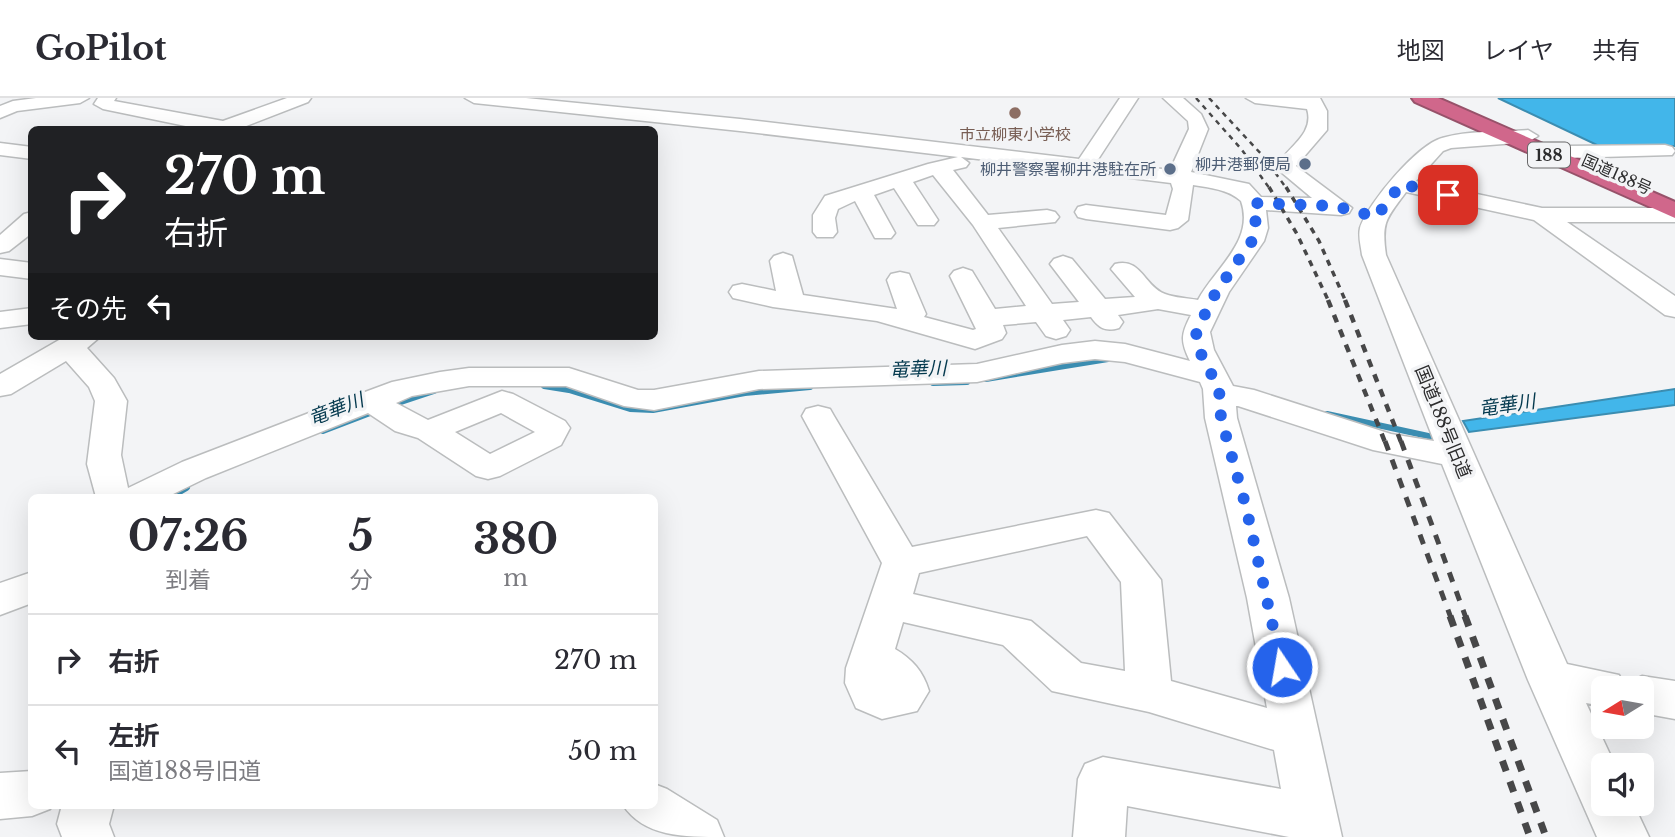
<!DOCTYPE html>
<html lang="ja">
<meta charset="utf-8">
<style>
body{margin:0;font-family:"Libre Baskerville","Noto Sans JP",serif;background:#f2f2f3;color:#2b2b33;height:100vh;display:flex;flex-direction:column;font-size:26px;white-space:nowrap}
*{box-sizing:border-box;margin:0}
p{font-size:23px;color:#7c7c81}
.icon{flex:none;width:38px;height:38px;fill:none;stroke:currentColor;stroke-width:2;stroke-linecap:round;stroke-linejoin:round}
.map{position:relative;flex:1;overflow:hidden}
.sheet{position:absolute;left:28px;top:396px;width:630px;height:315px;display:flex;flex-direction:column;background:#fff;border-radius:10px;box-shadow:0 7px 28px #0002}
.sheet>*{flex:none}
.hud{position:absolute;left:28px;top:28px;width:630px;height:214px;border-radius:10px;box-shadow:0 7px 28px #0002;background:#202124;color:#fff;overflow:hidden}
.needle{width:46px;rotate:259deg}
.buttons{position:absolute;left:1591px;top:578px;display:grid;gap:14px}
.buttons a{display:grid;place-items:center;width:63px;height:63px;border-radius:10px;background:#fff;box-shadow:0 7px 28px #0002;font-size:35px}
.pin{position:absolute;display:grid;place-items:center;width:60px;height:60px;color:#fff;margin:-30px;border-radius:14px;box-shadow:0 4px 10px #0006}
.me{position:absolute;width:77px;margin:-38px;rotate:348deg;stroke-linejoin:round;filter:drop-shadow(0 0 5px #0008)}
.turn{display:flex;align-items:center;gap:24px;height:147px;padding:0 21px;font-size:32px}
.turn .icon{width:91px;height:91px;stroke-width:2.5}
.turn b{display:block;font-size:49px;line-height:60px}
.then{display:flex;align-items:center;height:66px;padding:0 21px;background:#0003;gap:14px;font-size:26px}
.eta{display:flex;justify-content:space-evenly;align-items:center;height:119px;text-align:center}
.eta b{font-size:42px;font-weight:700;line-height:49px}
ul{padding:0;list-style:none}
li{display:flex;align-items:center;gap:21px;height:91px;padding:0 21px;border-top:2px solid #e1e1e2}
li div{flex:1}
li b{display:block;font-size:26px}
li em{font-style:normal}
header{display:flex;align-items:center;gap:42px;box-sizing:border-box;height:98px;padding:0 35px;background:#fff;border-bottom:2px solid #e1e1e2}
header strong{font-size:33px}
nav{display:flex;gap:38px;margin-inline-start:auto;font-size:24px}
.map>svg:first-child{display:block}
.water{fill:#42b6ea;stroke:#3b8db1;stroke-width:2}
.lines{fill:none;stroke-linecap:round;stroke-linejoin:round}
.stream-far1{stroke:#3b8db1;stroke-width:6}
.stream{stroke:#3b8db1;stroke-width:8}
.minor-casing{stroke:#bbbdbe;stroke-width:3}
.highway-casing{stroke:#97526a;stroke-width:4}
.minor{fill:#fff;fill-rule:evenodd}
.highway{fill:#d0678b;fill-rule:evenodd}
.rail-far4{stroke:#474748;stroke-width:2.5;stroke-dasharray:5 5;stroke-linecap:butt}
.rail-far3{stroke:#474748;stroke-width:3.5;stroke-dasharray:6 6;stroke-linecap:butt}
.rail-far2{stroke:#474748;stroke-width:4.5;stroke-dasharray:8 8;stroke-linecap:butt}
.rail-far1{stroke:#474748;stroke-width:5;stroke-dasharray:10 10;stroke-linecap:butt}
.rail{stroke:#474748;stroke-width:7;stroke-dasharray:11 11;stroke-linecap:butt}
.route{stroke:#2563eb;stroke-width:12;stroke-dasharray:0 21.6}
.education-dot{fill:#8d6e63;stroke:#f3f4f6;stroke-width:2.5}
.service-dot{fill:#5c6f8a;stroke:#f3f4f6;stroke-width:2.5}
.labels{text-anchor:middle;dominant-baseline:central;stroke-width:7;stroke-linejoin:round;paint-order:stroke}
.far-education-label{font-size:16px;fill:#785e54;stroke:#f3f4f6}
.shield{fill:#f3f4f6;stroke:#686869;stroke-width:2}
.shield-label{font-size:16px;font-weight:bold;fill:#2c2c2d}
.far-service-label{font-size:16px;fill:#4e5e75;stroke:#f3f4f6;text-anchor:end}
.far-street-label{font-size:16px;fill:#2c2c2d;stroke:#f3f4f6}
.street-label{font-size:18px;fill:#2c2c2d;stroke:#f3f4f6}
.water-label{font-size:19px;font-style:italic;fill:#04394e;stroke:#f3f4f6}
</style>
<header>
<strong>GoPilot</strong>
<nav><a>地図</a><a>レイヤ</a><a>共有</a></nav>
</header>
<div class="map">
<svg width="1675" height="739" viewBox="0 0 1675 739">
<rect width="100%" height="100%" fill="#f3f4f6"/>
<g class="water">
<path d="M1498,0h177v48h-76z"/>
<path d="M1675,291v16l-206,27 -6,-11z"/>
</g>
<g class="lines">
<g class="stream-far1">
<path d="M986,281l122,-20"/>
<path d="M933,285l34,-1"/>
<path d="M544,288l25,4 61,19 23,1 92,-17 65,-6"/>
<path d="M389,308l45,-15"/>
<path d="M1327,316l115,25"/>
<path d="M323,333l55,-21"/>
</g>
<path class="stream" d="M169,399l17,-10"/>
<g class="minor-casing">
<g id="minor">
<path d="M36,0h53l-9,5 -63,8 -17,7v-12l13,-5z"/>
<path d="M98,0h18l-2,3 109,20 64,-23h24l-3,4 -72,28h-31l-102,-21 -9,-5z"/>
<path d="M465,0h61l214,21 339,40 41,-61h18l-41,63 73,9 19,-41 -1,-8 -25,-23h20l18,16 7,15 -17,43 58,12 12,13 51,1 -37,-31c13,-20 40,-33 32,-58l-52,-6 -9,-5h74l7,13v19l-31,36 56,42 -3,5 -8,2 -75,-5 2,18 -4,13 -35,51 -19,40 4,18 19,36 21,4 137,44 43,7 -72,-186c-1,-9 -4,-18 -2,-27 8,-25 57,-83 82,-90 26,-8 59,-6 86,-8l10,6 -10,6 -77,6 -8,3 -27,30 126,27h133v14h-108l108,74v21l-10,-2 -131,-95 -128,-28c-19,26 -25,29 -20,63l181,409 52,11 5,10 18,-9 33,5v38l-33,-6v-25h-39v18l-17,-3 29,62h-12v38h30l16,34h-52l-69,-157 -86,-216 -69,-14 -135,-44h-2l1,12 52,180 53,239h-53l-162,-31 -2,31h-52l5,-58 7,-15 18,-7 178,32 -7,-39 -125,-38 -97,-21 -49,-46 -100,-23 -8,27c17,10 28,22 34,42l-12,20 -35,8 -26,-11 -11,-25 1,-15 36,-105 -80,-147 4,-7 12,-3 12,3 4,7 78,131 184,-37 13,3 52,67 10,101 96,27 -20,-110 -42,-180 -2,-29 -3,-7 -75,-20 -30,-3 -33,4 -85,19 -218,7 -105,21 -30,-4 -58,-20h-97l-57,10 -16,7 32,17 74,-29 11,3 52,27 5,7 -9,17 -61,31 -12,3 -12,-3 -58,-38 -23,-7 -27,-18 -162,65 -39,19h-71l-9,-33 8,-63 -6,-14 -23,-26 -55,33 -11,2v-22l66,-38h35l-14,12 27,30 13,23 -6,54 7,33 54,-26 140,-54 70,-26 48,-10 29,-4h100l69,22h16l105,-19 218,-7 85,-19 33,-4 30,3 65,17c-10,-20 -9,-27 1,-46l-33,-6 -40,6 5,7 -4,6c-14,4 -20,0 -28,-11l-28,3 7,10 -4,6 -10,3 -10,-3 -10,-14 -33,3 3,8 -4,6 -27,10 -98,-28 -104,-14 -40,-9 -4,-6 4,-6 9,-2 34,7 -6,-30 4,-5 9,-3 9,3 11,39 94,14 -10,-29 4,-6 9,-2 9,2 17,40 -2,3 49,13 3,-1 -26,-53 4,-5 9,-3 9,3 23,38 31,-3 -53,-81 -40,-50 -20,7 25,38 -4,5h-16l-24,-37 -20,7 21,38 -4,5h-16l-20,-37 -17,8 -3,9 2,14 -4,5h-16l-4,-5v-17l12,-19 103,-32 30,-7 -218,-26 -266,-28zM961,59l210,26 2,6 -7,26 -80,-10 -8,2 -3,5 3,5 8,2 84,11 8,-2 10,-8 5,-35c17,3 35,4 48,16 14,40 -26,67 -43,99 -10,-2 -23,-2 -33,-6 -21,-8 -24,-37 -50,-30l-4,5 24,28 -30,2 -33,-40 -9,-3 -9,3 -4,5 29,38 -27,2 -54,-76 57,-6 4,-5 -4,-5 -8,-2 -59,5 -35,-45 13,-3 3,-4zM501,315l34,19 -45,22 -35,-22zM1087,438l34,46 4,89 -44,-8 -50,-42 -118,-27 6,-21z"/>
<path d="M0,45l32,4v12l-32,-4z"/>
<path d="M1665,47l7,2 3,4 -3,4 -107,3 -7,-2 -3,-4 3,-4 7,-2z"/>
<path d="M32,114v21l-23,18 -9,2v-18l24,-21z"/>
<path d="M0,161l32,4v16l-32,-4z"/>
<path d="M32,210v16l-32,4v-16z"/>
<path d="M32,474v31l-32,12v-32z"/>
<path d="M32,673v34h20l-2,4 -18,7 -32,3v-46z"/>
<path d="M654,686l13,5 50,31 7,17c-41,0 -80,0 -101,-32h31z"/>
<path d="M62,707h52l-5,19 5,13h-52l-5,-13z"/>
</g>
</g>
<g class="highway-casing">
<path id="highway" d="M1412,0h26l237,104v16l-260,-116z"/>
</g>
<use href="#minor" class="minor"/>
<use href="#highway" class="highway"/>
<g class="rail-far4">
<path d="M1196,0l46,52 28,39"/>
<path d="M1209,0l54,58 24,33"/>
</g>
<g class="rail-far3">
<path d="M1269,89l28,47 32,68"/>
<path d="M1286,89l33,54 27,61"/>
</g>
<g class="rail-far2">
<path d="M1328,202l57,142"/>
<path d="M1345,202l56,142"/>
</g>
<g class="rail-far1">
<path d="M1385,343l66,177"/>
<path d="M1401,343l65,177"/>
</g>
<g class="rail">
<path d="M1450,518l80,221"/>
<path d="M1465,518l81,221"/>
</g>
</g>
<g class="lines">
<path class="route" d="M1282,569l-36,-160 -25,-89 -2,-29 -20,-39 -3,-18 20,-40 36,-51 4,-13 -2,-25 81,3 41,11 25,-33 47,11"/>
</g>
<circle class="education-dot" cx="1015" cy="15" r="7"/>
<g class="service-dot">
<circle cx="1305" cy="66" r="7"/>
<circle cx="1170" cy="71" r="7"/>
</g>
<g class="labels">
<g class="far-education-label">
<text x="1015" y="36">市立柳東小学校</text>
</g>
<rect class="shield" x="1528" y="44.5" width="42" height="25" rx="5"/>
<g class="shield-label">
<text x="1549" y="57">188</text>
</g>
<g class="far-service-label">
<text x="1291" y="66">柳井港郵便局</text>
<text x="1156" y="71">柳井警察署柳井港駐在所</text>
</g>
<g class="far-street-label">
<text transform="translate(1617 76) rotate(24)">国道188号</text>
</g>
<g class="street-label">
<text transform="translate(1443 324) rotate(68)">国道188号旧道</text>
</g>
<g class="water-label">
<text transform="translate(918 271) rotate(-2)">竜華川</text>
<text transform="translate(1507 307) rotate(-8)">竜華川</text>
<text transform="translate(336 311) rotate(-21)">竜華川</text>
</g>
</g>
</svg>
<div class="buttons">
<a><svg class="needle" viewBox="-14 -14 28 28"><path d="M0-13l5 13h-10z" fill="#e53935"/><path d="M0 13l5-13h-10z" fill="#7c7c81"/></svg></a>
<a><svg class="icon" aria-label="sound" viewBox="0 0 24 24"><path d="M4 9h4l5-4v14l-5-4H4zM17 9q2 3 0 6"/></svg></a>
</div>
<div class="pin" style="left:1448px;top:97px;background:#d93025"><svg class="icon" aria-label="arrive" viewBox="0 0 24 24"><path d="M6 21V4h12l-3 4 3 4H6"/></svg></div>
<svg class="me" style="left:1282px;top:569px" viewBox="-20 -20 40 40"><circle r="17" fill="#2563eb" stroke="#fff" stroke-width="3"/><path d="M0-11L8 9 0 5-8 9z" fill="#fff"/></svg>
<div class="hud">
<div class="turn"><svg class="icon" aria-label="right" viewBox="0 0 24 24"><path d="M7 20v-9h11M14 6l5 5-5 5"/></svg><div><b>270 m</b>右折</div></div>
<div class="then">その先<svg class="icon" aria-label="left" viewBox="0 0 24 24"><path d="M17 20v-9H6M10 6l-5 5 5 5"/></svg></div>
</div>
<section class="sheet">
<div class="eta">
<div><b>07:26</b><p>到着</p></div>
<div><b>5</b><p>分</p></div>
<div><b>380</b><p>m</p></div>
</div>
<ul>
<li><svg class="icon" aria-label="right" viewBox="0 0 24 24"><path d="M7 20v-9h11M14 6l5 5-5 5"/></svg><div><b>右折</b></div><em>270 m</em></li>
<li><svg class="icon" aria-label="left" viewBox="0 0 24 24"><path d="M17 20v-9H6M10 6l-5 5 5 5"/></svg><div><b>左折</b><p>国道188号旧道</p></div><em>50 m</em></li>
</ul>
</section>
</div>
